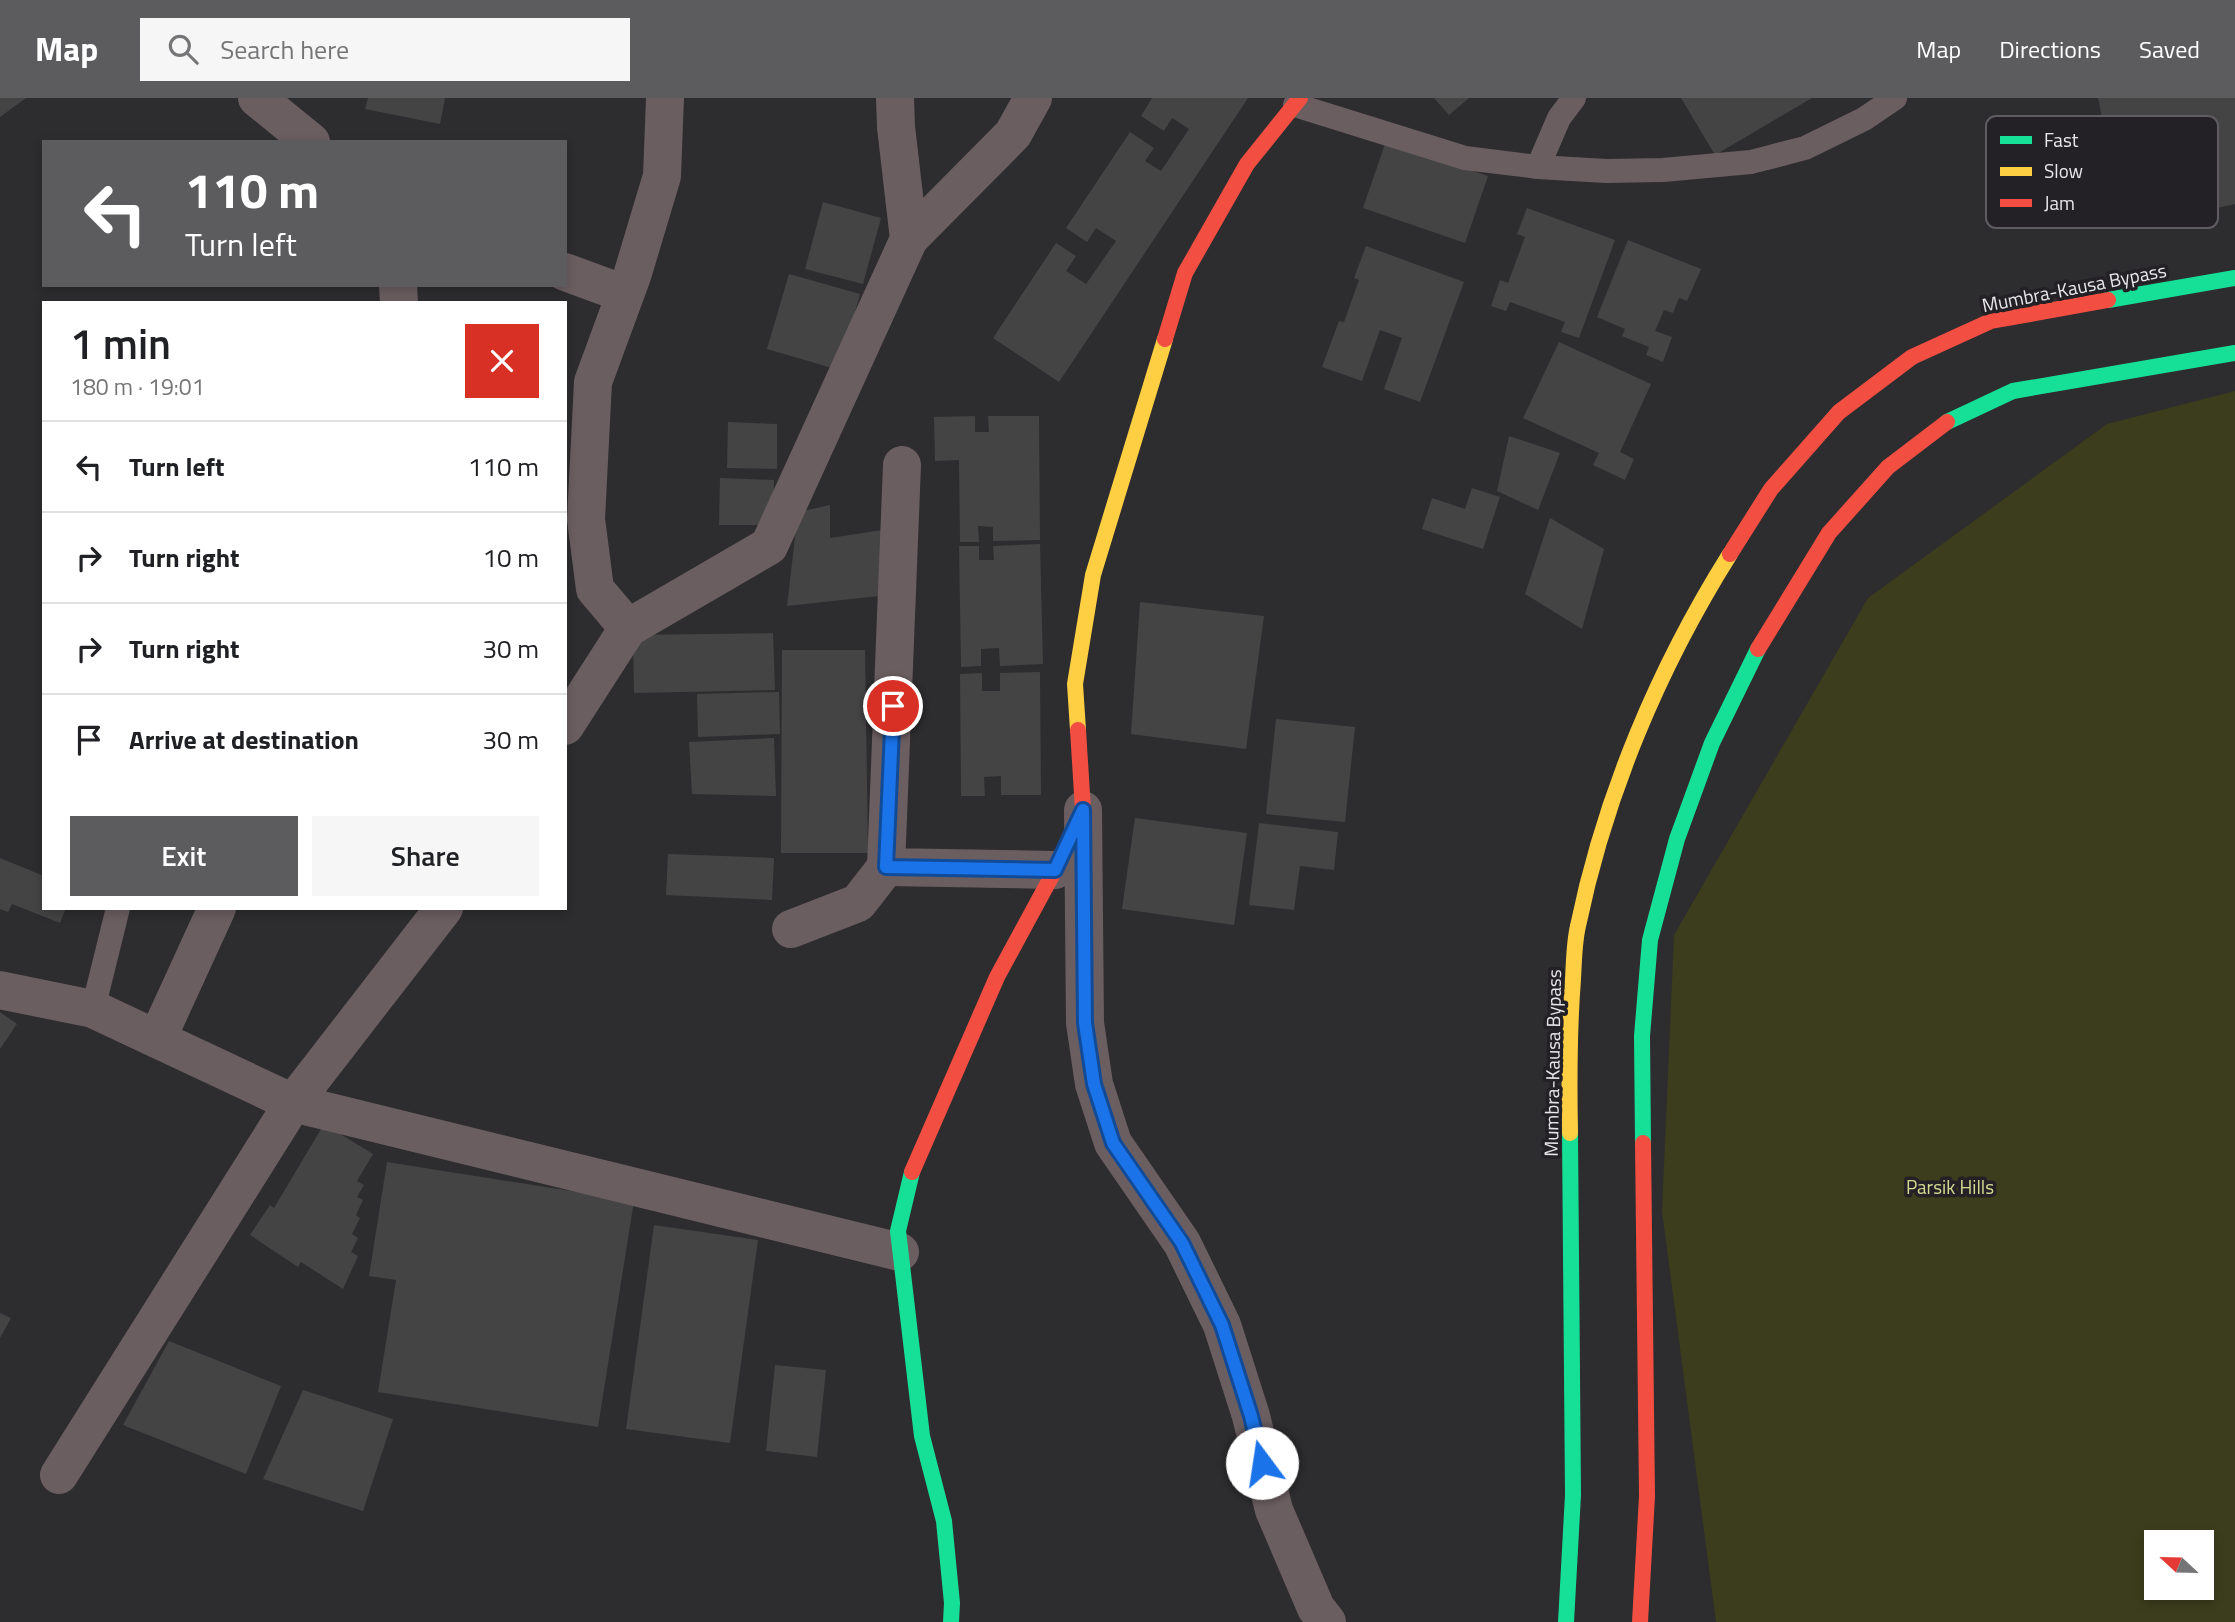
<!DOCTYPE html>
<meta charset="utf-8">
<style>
body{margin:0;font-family:"Titillium Web",sans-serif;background:#f6f6f6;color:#202124;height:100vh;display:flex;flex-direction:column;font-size:26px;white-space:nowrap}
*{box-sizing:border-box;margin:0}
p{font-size:23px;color:#757577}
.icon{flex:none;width:38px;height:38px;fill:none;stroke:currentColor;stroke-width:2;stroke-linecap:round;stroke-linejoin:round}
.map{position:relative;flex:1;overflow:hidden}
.side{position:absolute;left:42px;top:203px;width:525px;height:609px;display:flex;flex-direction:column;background:#fff;border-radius:0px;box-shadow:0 4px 10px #0003}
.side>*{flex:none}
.banner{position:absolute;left:42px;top:42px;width:525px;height:147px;border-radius:0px;box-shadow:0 4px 10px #0003;background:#5c5c5f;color:#fff;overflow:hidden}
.needle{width:46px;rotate:292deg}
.buttons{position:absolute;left:2144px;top:1432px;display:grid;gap:14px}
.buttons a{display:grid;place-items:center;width:70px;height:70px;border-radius:0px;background:#fff;box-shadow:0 4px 10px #0003;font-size:35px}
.pin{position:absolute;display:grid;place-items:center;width:60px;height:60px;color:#fff;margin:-30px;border:4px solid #fff;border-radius:50%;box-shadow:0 2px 7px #0007}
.me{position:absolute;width:77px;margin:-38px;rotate:346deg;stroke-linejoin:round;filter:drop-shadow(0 0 5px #0008)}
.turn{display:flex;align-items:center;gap:24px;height:147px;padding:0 28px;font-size:32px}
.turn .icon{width:91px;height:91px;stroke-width:2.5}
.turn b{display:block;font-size:49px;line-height:60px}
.round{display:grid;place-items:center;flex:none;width:74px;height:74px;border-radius:0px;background:#f6f6f6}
.headline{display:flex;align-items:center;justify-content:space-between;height:119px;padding:0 28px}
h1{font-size:42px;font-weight:600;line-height:52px}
.action{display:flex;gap:14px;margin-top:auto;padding:14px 28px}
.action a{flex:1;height:80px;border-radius:0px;background:#5c5c5f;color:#fff;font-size:28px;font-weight:600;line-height:80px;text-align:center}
.action a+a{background:#f6f6f6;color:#202124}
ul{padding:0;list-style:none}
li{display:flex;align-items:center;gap:21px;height:91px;padding:0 28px;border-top:2px solid #e0e0e0}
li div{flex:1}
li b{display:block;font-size:26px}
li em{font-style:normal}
header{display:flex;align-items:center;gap:42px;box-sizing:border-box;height:98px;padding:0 35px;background:#5c5c5f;color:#fff}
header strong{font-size:33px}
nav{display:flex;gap:38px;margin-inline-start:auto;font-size:24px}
.search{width:490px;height:63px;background:#f6f6f6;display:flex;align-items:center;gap:18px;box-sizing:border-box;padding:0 24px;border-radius:0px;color:#757577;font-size:26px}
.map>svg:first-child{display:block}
.green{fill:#3b3d1c;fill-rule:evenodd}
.building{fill:#454445}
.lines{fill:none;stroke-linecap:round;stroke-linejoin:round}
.lane{stroke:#6b5e61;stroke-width:24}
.street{stroke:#6b5e61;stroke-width:38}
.fast{stroke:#16e098;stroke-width:16}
.slow{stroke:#ffcf43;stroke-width:16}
.jam{stroke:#f24e42;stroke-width:16}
.route-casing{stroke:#114b97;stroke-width:18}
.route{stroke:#1a73e8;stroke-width:12}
.labels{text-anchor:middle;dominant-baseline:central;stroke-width:7;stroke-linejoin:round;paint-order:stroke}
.street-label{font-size:19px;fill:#e7e6e9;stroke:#232125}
.park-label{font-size:19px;fill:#d4da91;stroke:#232125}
.key{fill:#232125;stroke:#5e5c60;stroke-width:2}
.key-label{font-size:19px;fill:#e7e6e9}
</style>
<header>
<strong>Map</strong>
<div class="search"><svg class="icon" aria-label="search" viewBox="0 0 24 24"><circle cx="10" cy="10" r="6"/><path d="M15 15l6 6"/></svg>Search here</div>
<nav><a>Map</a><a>Directions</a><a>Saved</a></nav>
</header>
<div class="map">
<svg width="2235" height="1524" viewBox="0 0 2235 1524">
<rect width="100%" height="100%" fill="#2d2c2e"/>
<path class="green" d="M2235,293v1231h-519l-54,-411 12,-276 194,-337 239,-174zM2156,1444h46v45h-46z"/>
<g class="building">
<path d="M0,0h26l-26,19z"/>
<path d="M368,0h77l-5,26 -75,-15z"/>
<path d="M1152,0h96l-189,284 -66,-44 63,-95 20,13 -10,15 20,13 30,-43 -20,-13 -9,14 -21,-14 64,-96 24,16 -9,13 16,10 28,-42 -17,-11 -8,13 -23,-15z"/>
<path d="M1434,0h35l-20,17z"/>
<path d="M1681,0h131l-97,57z"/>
<path d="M2098,0h137v106l-109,24z"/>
<path d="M1386,43l102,35 -23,67 -102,-35z"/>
<path d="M823,104l58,16 -18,66 -58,-15z"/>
<path d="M1527,110l88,32 -36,98 -18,-6 4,-10 -55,-20 -4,9 -15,-5 9,-26 8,3 17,-46 -8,-3z"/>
<path d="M1628,142l73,29 -14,32 -8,-3 -6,15 -9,-3 -9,21 17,6 -9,25 -17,-7 3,-8 -27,-11 3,-7 -28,-12z"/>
<path d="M1366,148l98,36 -44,120 -36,-13 18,-51 -22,-8 -18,51 -40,-14 17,-46 5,1 15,-42 -5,-2z"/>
<path d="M789,176l71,20 -21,76 -72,-21z"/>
<path d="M1559,244l92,42 -31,68 14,7 -9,21 -32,-15 6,-12 -76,-35z"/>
<path d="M975,318v16h14l-1,-16h51l1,124 -47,1v-14l-15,-1 1,16h-19l-1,-82 -24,1 -1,-44z"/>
<path d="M728,324l49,2v45l-50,-1z"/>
<path d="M1509,338l51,17 -22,57 -41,-19z"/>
<path d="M720,380l54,2 -1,45h-54z"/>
<path d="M1472,390l28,9 -17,52 -61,-20 10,-31 33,11z"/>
<path d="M830,407v33l52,-8 6,65 -101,11 11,-94z"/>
<path d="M1550,420l54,31 -22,80 -57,-35z"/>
<path d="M1040,446l3,120 -43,2 -1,-18 -18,1v17l-20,1 -2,-121h20v14h15l-1,-14z"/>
<path d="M1140,504l124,14 -18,133 -115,-15z"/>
<path d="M773,535l2,57 -141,3 -1,-58z"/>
<path d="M782,552h83l3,203h-87z"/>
<path d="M1040,574l1,123h-40v-19l-17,1 1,19h-24l-1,-122 22,-1v18h18v-18z"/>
<path d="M779,594l1,42 -82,3 -1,-43z"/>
<path d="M1276,621l79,8 -10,95 -79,-8z"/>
<path d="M774,640l2,58 -84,-2 -3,-52z"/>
<path d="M1135,720l112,15 -13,92 -112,-16z"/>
<path d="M1259,725l79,9 -4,38 -34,-4 -6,44 -45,-5z"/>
<path d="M668,756l106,4 -2,42 -106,-5z"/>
<path d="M0,760l44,18v32h22l-6,15 -48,-19 -4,8 -8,-3z"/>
<path d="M0,914l17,12 -17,25z"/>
<path d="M324,1026l49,30 -16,27 7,4 -7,12 6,3 -7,15 4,3 -8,16 6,4 -7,14 7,4 -15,33 -42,-27 -3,5 -48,-32 20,-30 4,3z"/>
<path d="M387,1064l247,39 -36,226 -220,-35 18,-112 -27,-4z"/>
<path d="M654,1127l104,15 -28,203 -104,-14z"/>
<path d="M0,1215l11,5 -11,20z"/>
<path d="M169,1243l112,45 -35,88 -123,-49z"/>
<path d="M775,1267l51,5 -9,87 -51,-6z"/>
<path d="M303,1292l90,29 -30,92 -100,-32z"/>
</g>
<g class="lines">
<g class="lane">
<path d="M1295,7l170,53 73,9 68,4 57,-1 88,-8 54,-14 59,-29 31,-21"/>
<path d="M1538,69l21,-49 15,-20"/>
<path d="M93,911l25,-101"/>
</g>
<g class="street">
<path d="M257,0l54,44"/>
<path d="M909,141l104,-105 20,-36"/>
<path d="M565,174l60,22"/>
<path d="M398,187l1,18"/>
<path d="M902,367l-16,402 169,3"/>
<path d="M628,530l-33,-39 -9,-70 7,-137 39,-106 30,-100 3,-78"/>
<path d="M565,628l63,-98 141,-82 140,-307 -13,-112 -1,-29"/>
<path d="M1083,712l2,213 9,61 19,59 69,100 40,82 29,91 23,94 42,98 11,14"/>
<path d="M791,831l67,-26 28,-36"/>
<path d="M0,892l93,19 200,94 607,149"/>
<path d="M157,941l60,-131"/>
<path d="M59,1377l234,-372 151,-195"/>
</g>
<g class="fast">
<path d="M2108,202l127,-22"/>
<path d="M1947,324l66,-31 222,-38"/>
<path d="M1643,1045l-1,-107 8,-96 27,-101 35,-96 46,-94"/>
<path d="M912,1074l-14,59 24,205 22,85 8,82 -1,19"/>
<path d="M1566,1524l7,-127 -3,-362"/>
</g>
<g class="slow">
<path d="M1078,632l-3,-46 18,-109 72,-236"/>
<path d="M1570,1035c-1,-52 -1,-103 3,-154 1,-17 1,-36 5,-53 27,-131 81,-259 152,-372"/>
</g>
<g class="jam">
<path d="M1165,241l20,-66 62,-109 53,-66"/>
<path d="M1730,456l41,-65 68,-77 73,-55 79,-36 117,-21"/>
<path d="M1758,551l71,-116 59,-66 59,-45"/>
<path d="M912,1074l85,-195 58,-107 28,-60 -5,-80"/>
<path d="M1640,1524l7,-126 -4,-353"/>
</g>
</g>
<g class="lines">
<g class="route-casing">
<path id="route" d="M893,608l-7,161 169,3 28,-60 2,213 9,61 19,59 69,100 40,82 29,91 11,47"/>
</g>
<use href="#route" class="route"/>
</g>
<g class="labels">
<g class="street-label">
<text transform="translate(2074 189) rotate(-11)">Mumbra-Kausa Bypass</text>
<text transform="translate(1552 965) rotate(-89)">Mumbra-Kausa Bypass</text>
</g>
<g class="park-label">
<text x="1950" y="1088">Parsik Hills</text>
</g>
</g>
<rect x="1986" y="18" width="232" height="112" rx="10" class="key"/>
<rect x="2000" y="38" width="32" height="8" fill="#16e098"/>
<rect x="2000" y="69" width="32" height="9" fill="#ffcf43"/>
<rect x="2000" y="101" width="32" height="8" fill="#f24e42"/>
<g class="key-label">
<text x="2044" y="49">Fast</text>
<text x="2044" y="80">Slow</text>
<text x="2044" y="112">Jam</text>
</g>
</svg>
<div class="buttons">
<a><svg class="needle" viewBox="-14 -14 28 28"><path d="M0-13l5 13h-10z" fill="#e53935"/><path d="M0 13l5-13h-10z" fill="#757577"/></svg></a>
</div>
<div class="pin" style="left:893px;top:608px;background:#d93025"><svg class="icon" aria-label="arrive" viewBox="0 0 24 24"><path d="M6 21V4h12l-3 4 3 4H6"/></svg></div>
<svg class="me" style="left:1262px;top:1365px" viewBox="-20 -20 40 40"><circle r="19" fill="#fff"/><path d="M0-13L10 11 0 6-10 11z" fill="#1a73e8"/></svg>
<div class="banner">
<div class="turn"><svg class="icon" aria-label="left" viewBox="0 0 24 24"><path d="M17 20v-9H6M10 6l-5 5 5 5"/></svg><div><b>110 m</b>Turn left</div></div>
</div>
<section class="side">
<div class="headline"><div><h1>1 min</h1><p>180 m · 19:01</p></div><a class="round" style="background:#d93025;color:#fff"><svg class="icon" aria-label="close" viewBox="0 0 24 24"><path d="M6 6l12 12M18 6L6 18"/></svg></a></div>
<ul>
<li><svg class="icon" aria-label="left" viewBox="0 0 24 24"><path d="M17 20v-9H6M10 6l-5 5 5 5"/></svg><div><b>Turn left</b></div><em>110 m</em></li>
<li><svg class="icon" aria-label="right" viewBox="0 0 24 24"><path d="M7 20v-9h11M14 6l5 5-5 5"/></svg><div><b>Turn right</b></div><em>10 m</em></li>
<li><svg class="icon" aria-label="right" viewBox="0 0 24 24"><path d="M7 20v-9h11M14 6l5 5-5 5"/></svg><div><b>Turn right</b></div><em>30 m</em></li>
<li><svg class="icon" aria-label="arrive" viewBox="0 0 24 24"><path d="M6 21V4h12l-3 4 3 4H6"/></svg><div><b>Arrive at destination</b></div><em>30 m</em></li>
</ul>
<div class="action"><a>Exit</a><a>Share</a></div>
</section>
</div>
